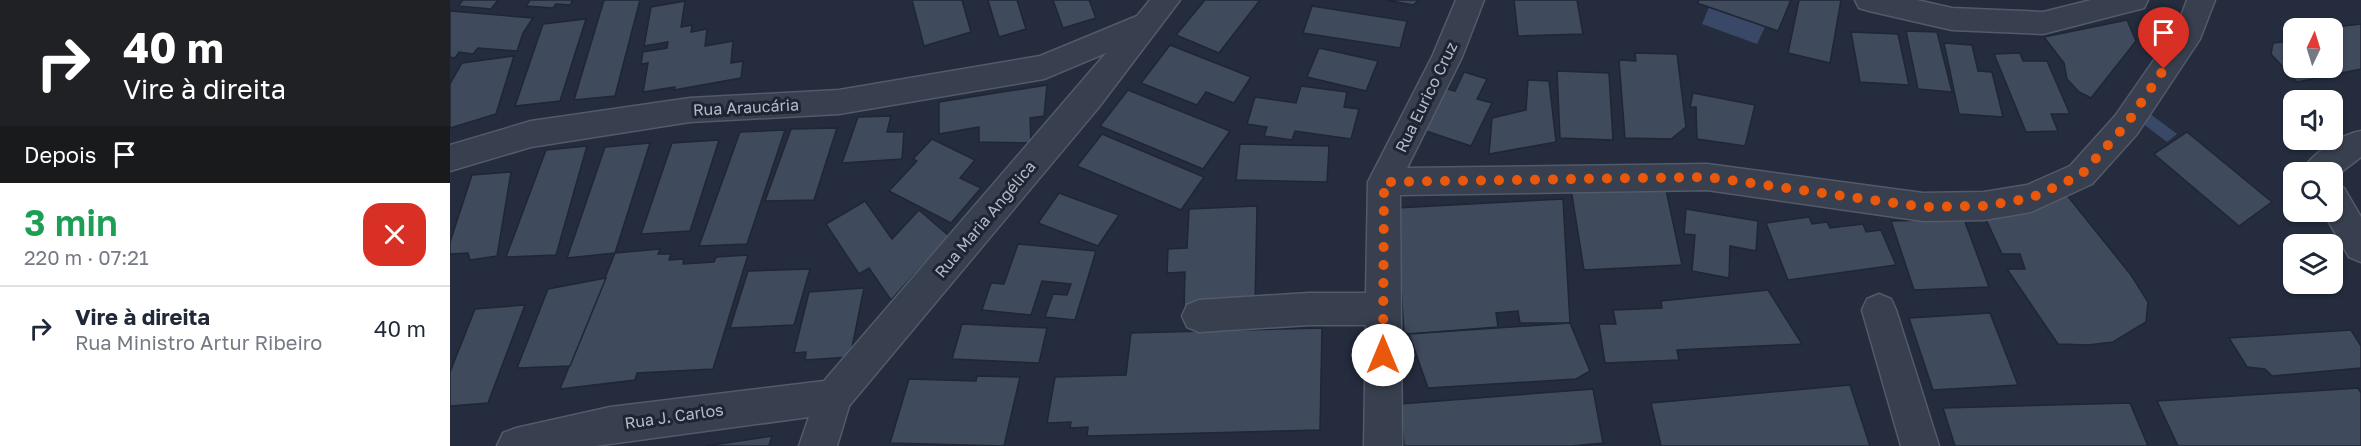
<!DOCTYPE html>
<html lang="pt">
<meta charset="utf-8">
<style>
body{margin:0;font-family:"Golos Text",sans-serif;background:#f2f2f3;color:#1f2937;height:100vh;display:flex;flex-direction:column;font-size:22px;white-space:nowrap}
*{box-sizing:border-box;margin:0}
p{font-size:20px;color:#747a83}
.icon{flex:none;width:33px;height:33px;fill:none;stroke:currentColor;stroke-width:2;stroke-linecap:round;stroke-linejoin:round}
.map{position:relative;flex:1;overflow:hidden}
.details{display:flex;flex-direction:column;background:#fff;width:450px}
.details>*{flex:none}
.banner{background:#202124;color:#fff;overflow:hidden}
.needle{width:39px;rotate:4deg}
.tools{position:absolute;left:1833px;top:18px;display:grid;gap:12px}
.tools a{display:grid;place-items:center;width:60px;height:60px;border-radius:12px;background:#fff;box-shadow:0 2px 4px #0004;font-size:30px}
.pin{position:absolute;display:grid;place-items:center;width:51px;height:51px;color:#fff;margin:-62px -26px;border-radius:50% 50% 50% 0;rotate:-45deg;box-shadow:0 0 6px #0007}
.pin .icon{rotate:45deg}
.me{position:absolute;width:66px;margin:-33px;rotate:0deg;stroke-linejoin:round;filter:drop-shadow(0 0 4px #0008)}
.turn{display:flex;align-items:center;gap:21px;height:126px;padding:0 24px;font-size:27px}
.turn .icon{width:78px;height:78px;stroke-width:2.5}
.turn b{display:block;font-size:42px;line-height:51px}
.then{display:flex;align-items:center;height:57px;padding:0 24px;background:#0003;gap:12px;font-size:22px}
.round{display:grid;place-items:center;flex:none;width:63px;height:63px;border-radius:18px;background:#f2f2f3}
.head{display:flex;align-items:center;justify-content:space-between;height:102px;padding:0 24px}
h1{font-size:36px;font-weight:600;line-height:45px;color:#1e9e55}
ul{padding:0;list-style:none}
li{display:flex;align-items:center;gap:18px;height:84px;padding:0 24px;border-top:2px solid #e0e1e3}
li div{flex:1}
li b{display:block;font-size:22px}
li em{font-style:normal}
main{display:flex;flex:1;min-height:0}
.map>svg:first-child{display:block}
.water{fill:#394867}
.building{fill:#404a5d;stroke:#1f2634;stroke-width:1.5}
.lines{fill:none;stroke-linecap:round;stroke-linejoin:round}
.minor-casing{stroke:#535a68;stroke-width:3}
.minor{fill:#383f4e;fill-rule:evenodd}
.route{stroke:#ea580c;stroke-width:10;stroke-dasharray:0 18}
.labels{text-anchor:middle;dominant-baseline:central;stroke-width:6;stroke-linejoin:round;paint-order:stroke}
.street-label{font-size:16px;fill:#b3bac9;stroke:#1d2432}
</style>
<main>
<section class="details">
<div class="banner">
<div class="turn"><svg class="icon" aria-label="right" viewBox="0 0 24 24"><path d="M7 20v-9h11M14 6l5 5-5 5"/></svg><div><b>40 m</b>Vire à direita</div></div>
<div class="then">Depois<svg class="icon" aria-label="arrive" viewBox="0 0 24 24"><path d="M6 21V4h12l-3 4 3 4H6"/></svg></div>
</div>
<div class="head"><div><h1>3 min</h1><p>220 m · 07:21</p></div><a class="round" style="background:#d93025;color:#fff"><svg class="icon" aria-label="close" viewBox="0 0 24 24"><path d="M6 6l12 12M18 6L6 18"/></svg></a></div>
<ul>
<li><svg class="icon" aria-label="right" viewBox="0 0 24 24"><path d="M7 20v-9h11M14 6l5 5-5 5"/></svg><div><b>Vire à direita</b><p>Rua Ministro Artur Ribeiro</p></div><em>40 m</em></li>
</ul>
</section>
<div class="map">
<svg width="1911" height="446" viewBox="0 0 1911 446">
<rect width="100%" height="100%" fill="#242c3e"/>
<g class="water">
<path d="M1259,7l56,20 -8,17 -55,-20z"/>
<path d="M1699,113l28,21 -10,8 -29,-22z"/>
</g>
<g class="building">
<path d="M13,0h35l-7,9 -33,-3z"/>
<path d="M80,0h43l-3,5 -14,-1 -3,4 -27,-2z"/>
<path d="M154,0h36l-25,96 -41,4z"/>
<path d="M462,0h50l9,32 -47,14z"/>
<path d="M538,0h29l9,29 -27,8z"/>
<path d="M603,0h36l7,18 -33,10z"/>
<path d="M755,0h55l-41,53 -43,-18z"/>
<path d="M936,0h33l-6,5z"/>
<path d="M1064,0h63l6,34 -65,2z"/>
<path d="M1249,0h92l-13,31 -81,-28z"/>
<path d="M1349,0h42l-11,63 -42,-10z"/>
<path d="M235,1l-4,26 11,-2 -1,7 16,-3 -2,17 28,-5 -2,22 12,-2 -2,17 -67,12 1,-3 -32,5 5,-29 -7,1 2,-12 24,-4 1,-6 -24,4 7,-39z"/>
<path d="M862,6l95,15 -7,27 -97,-15z"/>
<path d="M0,11l83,7 -10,15 -6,18 -39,-3 -5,6 -14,-2 -4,6 -5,-1z"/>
<path d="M136,19l-26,82 -45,5 28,-82z"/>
<path d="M1677,20l9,21 -45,57 -12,-6 -12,-13 -3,-16 -20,-26z"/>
<path d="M1911,24v45l-64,13 -26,-28 2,-11 21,-2v27h38v-40h-6z"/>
<path d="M1456,31l31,1 15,60 -34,-3z"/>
<path d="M1401,32l47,2 11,51 -49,-3z"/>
<path d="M1494,43l28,2 6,26 14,1 11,45 -44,-3z"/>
<path d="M720,45l81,32 -17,26 -28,-11 -9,13 -56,-22z"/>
<path d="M869,48l59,13 -12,30 -59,-14z"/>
<path d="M1185,53l42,1 9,73 -15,12 -46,-1 -6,-78 17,1z"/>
<path d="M1570,53l3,8h24l23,53h-19l7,17 -32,1 -32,-78z"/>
<path d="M64,56l-18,58 -46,14v-44l12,-21z"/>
<path d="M1107,71l52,2 4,67 -53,-2z"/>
<path d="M1014,72l23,7 -10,20 15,4 -21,43 -48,-16 21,-42 11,3z"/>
<path d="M1078,80l21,1 7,61 -67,12 3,-36 34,-8z"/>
<path d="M597,85l-3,31 -14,2 1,25 -52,-1v-15l-40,7v-32z"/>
<path d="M851,86l46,6 -3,15 15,2 -8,30 -56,-8 -3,9 -28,-4 3,-9 -20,-3 8,-27 41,6z"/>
<path d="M678,90l102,41 -27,38 -103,-43z"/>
<path d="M1243,93l62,12 -10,41 -48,-7 -1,-32h-6z"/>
<path d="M441,116l-4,16h17l-2,27 -60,4 16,-46z"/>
<path d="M387,128l-23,72 -49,1 26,-72z"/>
<path d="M335,130l-38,114 -48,2 41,-114z"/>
<path d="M1737,132l85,70 -33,24 -85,-72z"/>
<path d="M652,134l102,43 -23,33 -104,-44z"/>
<path d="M482,139l43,21 -15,18 21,10 -30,35 -62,-32 28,-30 -4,-2z"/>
<path d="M269,140l-29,91 -49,3 31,-91z"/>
<path d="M200,143l-35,110 -48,5 38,-111z"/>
<path d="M790,144l89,2 -2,36 -91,-2z"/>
<path d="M137,146l-31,109 -50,2 40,-107z"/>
<path d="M61,172l-14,84 -27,4 -2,-7 -18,1v-12l22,-67z"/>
<path d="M1215,185l17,80 -98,5 -13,-81z"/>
<path d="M1612,189l69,86 17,27 -2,20 -33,20 -25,3 -30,-1 -51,-75h18l-5,-15h-18l-19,-41z"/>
<path d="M609,193l60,22 -21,31 -60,-23z"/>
<path d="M1113,199l7,124h-50l-2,-12 -22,2 2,14 -89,7 -5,-2 -8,-124z"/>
<path d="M415,201l27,38 27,-29 30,26 -58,64 -22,-32 -10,6 -33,-50z"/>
<path d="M807,206l-2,99 -71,3 1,-36 -18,1 1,-24 19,-1 2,-39z"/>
<path d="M1236,209l72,12 -2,30 -26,-5 -1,32 -37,-7 3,-36 -11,-1z"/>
<path d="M1359,217l3,7 15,-2 3,6 33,-4 3,8 15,-2 15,35 -108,15 -22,-57z"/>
<path d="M1514,219l25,68 -75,3 -23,-69z"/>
<path d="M568,244l78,7 -21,69 -30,-3 8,-23 14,1 4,-11 -29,-3 -11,34 -49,-5 9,-27 13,1z"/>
<path d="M210,249l-2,5h13l-2,6 15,-1 -1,5 31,-2 2,-5 32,-2 -35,114 -76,4 -2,7 -75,9 55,-136z"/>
<path d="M360,269l-16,56 -64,3 18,-57z"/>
<path d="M156,278l-36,88 -53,2 31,-79z"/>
<path d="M414,288l-14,69 -45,3 1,-8 -12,1 15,-61z"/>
<path d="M1318,290l34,54 -125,6 2,10 -74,3 -6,-39h17l-3,-14 49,-2 -1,-7z"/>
<path d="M75,305l-37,98 -38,3v-34l25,-63z"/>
<path d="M1540,313l28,72 -85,5 -24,-72z"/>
<path d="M1120,323l20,48 -14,8 -148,9 -19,-54z"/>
<path d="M512,324l85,4 -8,35 -87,-4z"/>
<path d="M872,328l-2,102 -233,6 1,-9 -18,1 1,-6 -24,1 8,-46 71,-2 5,-42z"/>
<path d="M1901,330l10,16v22l-89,8 -7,-7 -18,-2 -18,-29z"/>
<path d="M527,376l43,1 -16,69 -114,-3 19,-64 67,2z"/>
<path d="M1400,385l20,61h-209l-10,-43z"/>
<path d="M1908,388l3,5v53h-183l-21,-45z"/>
<path d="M1143,389l10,54 -31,3h-168l-4,-42z"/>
<path d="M1680,403l18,43h-193l-12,-38z"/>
<path d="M322,436l-3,10h-63z"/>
</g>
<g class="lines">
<g class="minor-casing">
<g id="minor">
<path d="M700,0h30l-81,107 -250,299 -12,40h-38l10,-29 -214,29h-98l6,-13 13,-5 94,-21 214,-26 282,-328 -62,26 -205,35 -149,8 -159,25 -81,24v-26l81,-24 159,-23 149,-8 201,-34 97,-40z"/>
<path d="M1006,0h28l-22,57 -55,111 300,-4 216,29 61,-1 43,-7 43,-19 45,-50 62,-89 10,-27h28l-15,39 -63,95 -45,50 -61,28 -47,8 -61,1 -216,-31 -307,5 2,251h-38l2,-121h-57l-110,7 -12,-5 -5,-11 5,-11 12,-5 110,-7h57l2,-111 64,-125z"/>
<path d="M1405,0h62l35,8 91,4 48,-12h57l-4,8 -101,26 -91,-4 -83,-19 -10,-3z"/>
<path d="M1911,131v26l-29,22v-7h-30c7,-17 40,-38 59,-41z"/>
<path d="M1882,184l12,4 17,29v45l-12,-5 -26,-45h9z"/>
<path d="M1429,294l12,5 5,11 43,136h-38l-39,-136 5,-11z"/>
</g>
</g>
<use href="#minor" class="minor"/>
</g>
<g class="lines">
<path class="route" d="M933,355l1,-173 323,-5 216,30 61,-1 47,-8 50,-23 45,-50 38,-56"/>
</g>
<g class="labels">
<g class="street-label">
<text transform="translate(976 97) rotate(-64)">Rua Eurico Cruz</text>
<text transform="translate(296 107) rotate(-3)">Rua Araucária</text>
<text transform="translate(535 219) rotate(-50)">Rua Maria Angélica</text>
<text transform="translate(224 416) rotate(-8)">Rua J. Carlos</text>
</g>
</g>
</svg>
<div class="tools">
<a><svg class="needle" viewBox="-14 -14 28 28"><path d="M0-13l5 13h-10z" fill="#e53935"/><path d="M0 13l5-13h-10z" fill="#747a83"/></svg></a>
<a><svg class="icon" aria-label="sound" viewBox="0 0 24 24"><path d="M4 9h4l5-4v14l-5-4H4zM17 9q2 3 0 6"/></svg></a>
<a><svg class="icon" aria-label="search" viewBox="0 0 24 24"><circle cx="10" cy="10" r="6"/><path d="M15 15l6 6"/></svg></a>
<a><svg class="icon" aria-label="layers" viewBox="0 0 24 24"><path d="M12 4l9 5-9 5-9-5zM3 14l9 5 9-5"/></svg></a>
</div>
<div class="pin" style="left:1714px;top:69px;background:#d93025"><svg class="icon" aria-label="arrive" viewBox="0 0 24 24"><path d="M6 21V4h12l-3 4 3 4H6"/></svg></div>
<svg class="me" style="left:933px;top:355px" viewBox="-20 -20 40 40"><circle r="19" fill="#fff"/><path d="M0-13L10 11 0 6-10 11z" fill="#ea580c"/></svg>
</div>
</main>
